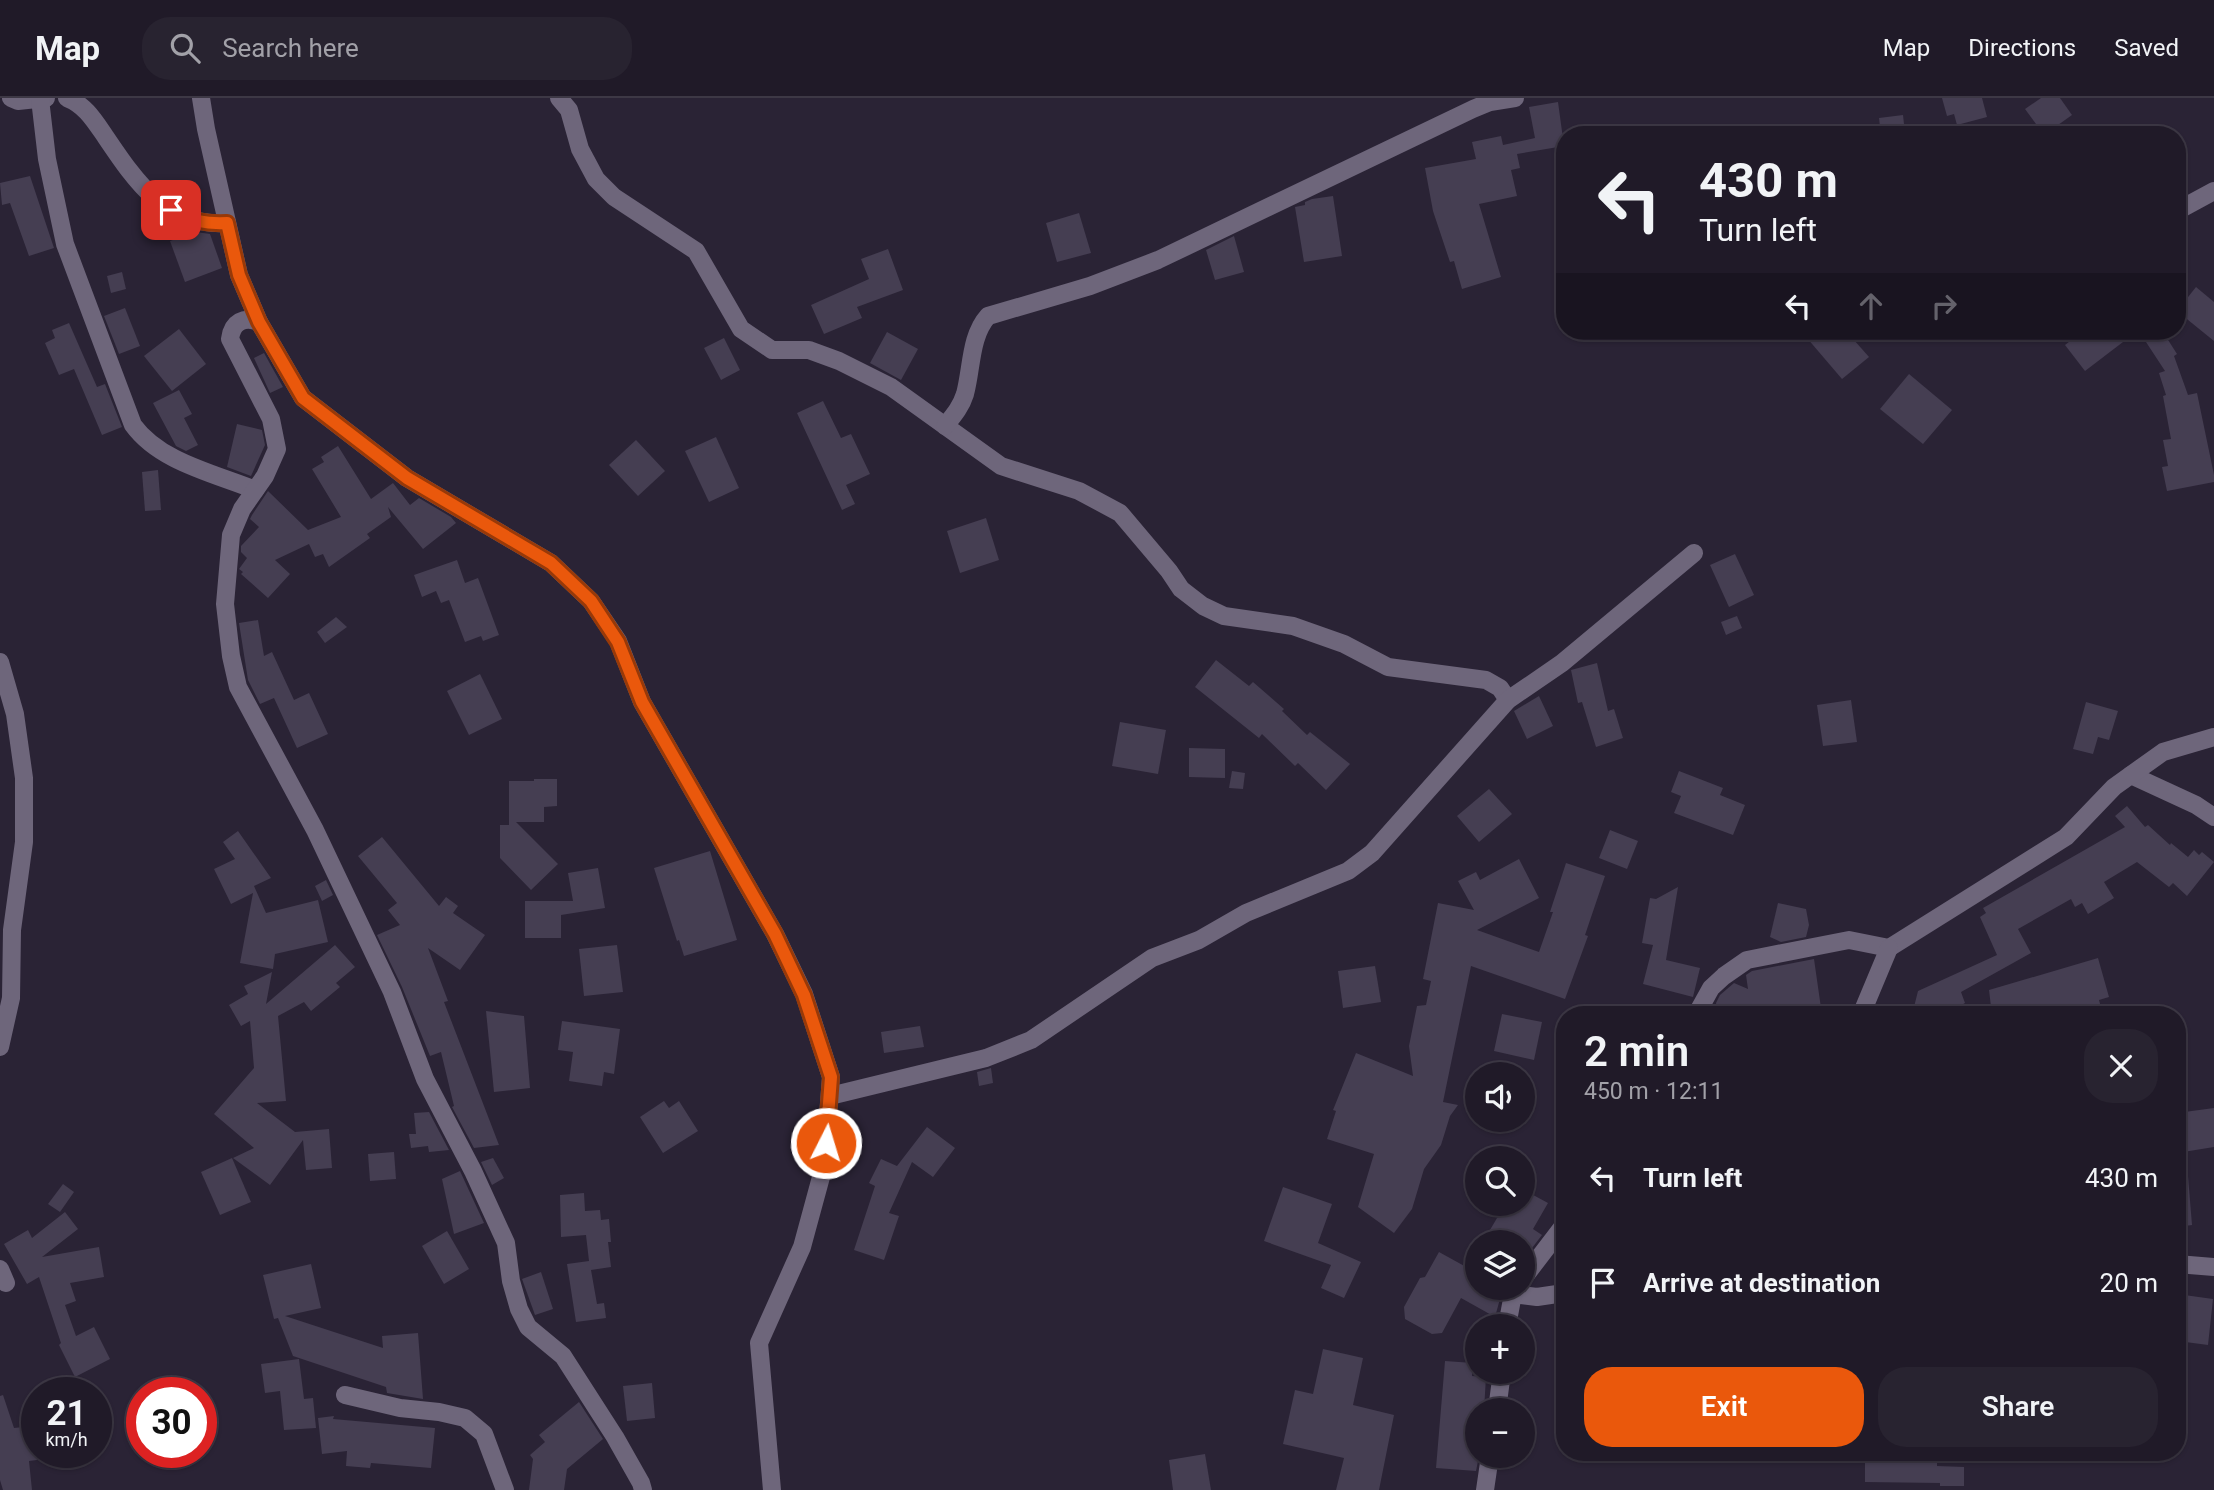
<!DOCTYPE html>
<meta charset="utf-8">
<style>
body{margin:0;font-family:Roboto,sans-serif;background:#282330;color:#f1f3f6;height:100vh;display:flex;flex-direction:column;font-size:26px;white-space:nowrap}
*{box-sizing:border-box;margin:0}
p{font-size:23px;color:#a2a1a8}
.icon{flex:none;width:38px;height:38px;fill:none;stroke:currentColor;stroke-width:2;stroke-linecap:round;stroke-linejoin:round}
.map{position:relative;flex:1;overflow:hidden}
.details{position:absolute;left:1556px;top:908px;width:630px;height:455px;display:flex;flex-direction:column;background:#201a28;border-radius:28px;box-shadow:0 2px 5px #0004,0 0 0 2px #3d3845}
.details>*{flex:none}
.hud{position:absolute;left:1556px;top:28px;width:630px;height:214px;border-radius:28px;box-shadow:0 2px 5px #0004,0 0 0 2px #3d3845;background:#201a28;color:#f1f3f6;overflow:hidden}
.buttons{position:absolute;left:1465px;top:964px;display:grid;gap:14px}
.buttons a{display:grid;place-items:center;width:70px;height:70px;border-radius:50%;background:#201a28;box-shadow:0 2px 5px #0004,0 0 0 2px #3d3845;font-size:35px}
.speed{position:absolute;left:21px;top:1279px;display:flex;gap:14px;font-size:35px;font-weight:700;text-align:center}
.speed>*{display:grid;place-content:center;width:91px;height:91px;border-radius:50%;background:#201a28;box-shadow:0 2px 5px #0004,0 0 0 2px #3d3845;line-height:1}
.speed small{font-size:18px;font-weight:400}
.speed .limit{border:10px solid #d22;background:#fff;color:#111}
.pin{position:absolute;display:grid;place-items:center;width:60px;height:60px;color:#fff;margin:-30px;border-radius:14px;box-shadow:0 4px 10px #0006}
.me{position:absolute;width:77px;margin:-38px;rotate:5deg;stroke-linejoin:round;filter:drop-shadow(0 0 5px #0008)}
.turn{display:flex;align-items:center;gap:24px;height:147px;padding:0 28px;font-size:32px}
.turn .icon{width:91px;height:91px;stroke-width:2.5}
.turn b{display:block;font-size:49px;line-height:60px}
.lanes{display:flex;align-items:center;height:66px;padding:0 28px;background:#0003;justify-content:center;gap:35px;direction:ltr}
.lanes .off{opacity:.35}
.round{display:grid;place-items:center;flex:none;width:74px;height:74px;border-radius:28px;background:#282330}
.headline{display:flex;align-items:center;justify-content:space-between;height:119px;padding:0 28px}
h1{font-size:42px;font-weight:600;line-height:52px}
.button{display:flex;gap:14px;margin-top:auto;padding:14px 28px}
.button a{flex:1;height:80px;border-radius:28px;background:#ea580c;color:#fff;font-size:28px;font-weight:600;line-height:80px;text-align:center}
.button a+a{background:#282330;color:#f1f3f6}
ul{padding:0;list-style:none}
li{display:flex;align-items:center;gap:21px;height:105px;padding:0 28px}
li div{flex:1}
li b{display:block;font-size:26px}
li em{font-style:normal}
header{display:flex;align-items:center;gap:42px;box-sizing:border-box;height:98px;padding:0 35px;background:#201a28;border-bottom:2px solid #3d3845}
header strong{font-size:33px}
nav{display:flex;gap:38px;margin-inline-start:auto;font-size:24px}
.search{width:490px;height:63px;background:#282330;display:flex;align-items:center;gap:18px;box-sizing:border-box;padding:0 24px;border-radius:28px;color:#a2a1a8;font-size:26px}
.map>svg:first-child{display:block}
.building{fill:#453e52}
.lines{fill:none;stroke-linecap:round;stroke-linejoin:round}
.minor{stroke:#6e667b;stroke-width:18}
.route-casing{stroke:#983908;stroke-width:18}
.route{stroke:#ea580c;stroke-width:12}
</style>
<header>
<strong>Map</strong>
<div class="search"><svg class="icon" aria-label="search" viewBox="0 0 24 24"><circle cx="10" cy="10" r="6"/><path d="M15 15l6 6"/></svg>Search here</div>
<nav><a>Map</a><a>Directions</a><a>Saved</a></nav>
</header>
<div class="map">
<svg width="2214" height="1392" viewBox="0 0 2214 1392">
<rect width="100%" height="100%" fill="#2a2335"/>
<g class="building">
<path d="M1942,0h40l5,19 -30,8 -3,-11 -7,2z"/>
<path d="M2041,0h19l12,17 -28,20 -19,-26z"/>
<path d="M1558,4l6,44 -47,8 3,14 -9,2 6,26 -38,8 22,73 -39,12 -8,-28 -4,1 -17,-51 -8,-43 51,-9 -4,-17 29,-6 2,9 32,-7 -6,-31z"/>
<path d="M1903,17l2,18 -24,2 -2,-17z"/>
<path d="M30,78l24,72 -25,8 -19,-53 -8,2 -2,-22z"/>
<path d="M1333,98l9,60 -38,6 -9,-55 10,-2v-3l7,-3z"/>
<path d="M1079,115l12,40 -34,9 -11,-39z"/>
<path d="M196,134l14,2 12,34 -37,14 -15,-41z"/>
<path d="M1234,138l10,36 -29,8 -9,-30z"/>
<path d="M888,151l15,41 -46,17 5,11 -38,16 -13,-29 58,-26 -8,-20z"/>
<path d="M122,174l4,17 -15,4 -4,-17z"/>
<path d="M2196,189l18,15v39l-37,-30z"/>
<path d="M125,210l15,38 -21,8 -15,-38z"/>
<path d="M69,225l28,64 8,-3 17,43 -20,8 -28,-66 -15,6 -14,-32 10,-5 -3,-8z"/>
<path d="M179,231l27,35 -34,27 -28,-35z"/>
<path d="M1801,233h45l23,26 -27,22z"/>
<path d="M2083,233h31l9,11 -38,29 -20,-26z"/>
<path d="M887,234l31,17 -17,31 -31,-17z"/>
<path d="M2163,234l14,22 -3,2 14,39 9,-2 17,82v7l-47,9 -5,-24 6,-1 -5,-26 8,-1 -8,-43 3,-1 -7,-22 6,-2 -19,-29z"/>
<path d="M724,240l16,32 -19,10 -17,-32z"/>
<path d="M264,255l19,34 -13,6 -16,-35z"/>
<path d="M1909,276l43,36 -29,34 -43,-35z"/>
<path d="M179,292l13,24 -8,4 14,27 -12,6 -10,-5 -23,-43z"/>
<path d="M823,303l18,37 10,-4 19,40 -24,11 9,19 -13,6 -45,-97z"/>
<path d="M237,326l25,6 3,15 -14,31 -24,-9z"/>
<path d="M716,339l23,51 -30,14 -24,-51z"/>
<path d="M636,342l29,31 -27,25 -29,-31z"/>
<path d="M338,348l33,53 22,-16 17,22 9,-7 32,19 5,6 -33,26 -35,-42 3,10 -24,17 3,4 -41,29 -6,-13 -8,3 -6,-13 -34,16 15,14 -22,24 -27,-24 2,-2 -4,-3 8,-11 -6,-6v-6l18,-19 -9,-8 2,-4 16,-24 40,39 33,-13 -29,-48 12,-7 -3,-5z"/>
<path d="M158,372l3,40 -16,1 -3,-39z"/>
<path d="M986,420l13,42 -39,13 -13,-42z"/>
<path d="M1735,456l19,41 -25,12 -19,-42z"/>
<path d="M457,462l8,23 13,-5 21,57 -16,6 -2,-5 -16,6 -16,-42 -8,3 -5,-12 -14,6 -8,-22z"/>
<path d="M1737,518l5,12 -16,7 -5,-13z"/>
<path d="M336,519l11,10 -22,16 -8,-11z"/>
<path d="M258,522l6,36 8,-4 22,48 15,-7 19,41 -31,14 -23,-50 -14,6 -12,-24 -9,-57z"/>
<path d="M1216,562l33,26 4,-4 31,27 -2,2 25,24 3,-3 40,32 -24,26 -28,-27 -3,3 -33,-32 -3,4 -64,-51z"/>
<path d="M1597,565l11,48 6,-2 9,29 -27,9 -14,-45 -4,1 -7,-33z"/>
<path d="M480,576l22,45 -33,16 -22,-44z"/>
<path d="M1539,598l14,30 -26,13 -13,-28z"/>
<path d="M1851,602l6,42 -34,4 -6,-41z"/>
<path d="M2086,604l32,9 -9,29 -11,-3 -5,17 -20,-5z"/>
<path d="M1120,624l46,8 -8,44 -46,-8z"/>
<path d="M1189,650l36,1v29l-36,-1z"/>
<path d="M1232,673l13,2 -2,16 -14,-1z"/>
<path d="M1679,673l44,17 -3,7 25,10 -12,30 -59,-22 7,-17 -10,-4z"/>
<path d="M534,681h23v27l-13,1v15h-28l42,42 -27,26 -31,-32v-33h9v-44h25z"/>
<path d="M1489,691l23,25 -33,28 -22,-26z"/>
<path d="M2127,708l18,21 3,-2 22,20 1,-2 17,14 6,-7 5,5 3,-3 12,10 -27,34 -14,-13 -4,4 -32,-25 -33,20 10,16 -26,16 -6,-11 -7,4 -4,-8 -53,30 13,24 -70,39 4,11 -11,6 4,6h-46l6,-24 79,-36 -17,-38 6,-4 -3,-5 142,-81 -10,-11z"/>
<path d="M1610,732l28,11 -11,28 -28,-11z"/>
<path d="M238,733l33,47 -17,8 12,27 52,-13 10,42 -53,12 -2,15 -33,-6 13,-70 -22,11 -17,-35 21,-10 -12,-17z"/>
<path d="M382,739l57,69 7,-9 12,9 -5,7 32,22 -25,35 -32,-22 20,53 -4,1 55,143 -25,3 -22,-41 2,-1 -13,-54 -11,4 -28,-69 -25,-52 23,-10 -12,-15 9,-7 -39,-47z"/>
<path d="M710,753l27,89 -53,16 -5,-16 -2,1 -23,-73z"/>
<path d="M1519,761l20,39 -62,32 62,22 14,-40h-3l16,-49 39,13 -20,59 3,1 -23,63 -94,-33 -28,136 15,3 -8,11 -9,29 -17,24 -12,40 -18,24 -36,-26 16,-53 -47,-15 9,-28 -3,-1 23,-57 57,23 -4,-30 8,-40 9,-1 5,-24 -8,-2 15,-76 36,7 -16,-29 18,-9 4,8z"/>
<path d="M598,770l7,40 -44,7v23h-36v-37h48l-5,-28z"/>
<path d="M326,782l7,15 -11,6 -7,-15z"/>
<path d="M1678,789l-12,73 34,8 -7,29 -50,-13 10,-39 -11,-2 8,-45 6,1z"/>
<path d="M1778,805l28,6 3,16 -3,12 -25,5 -11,-5z"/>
<path d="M335,847l20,22 -19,16 4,4 -29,24 -7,-9 -26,14 8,85 -29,2 38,29 34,-3 3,39 -26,2 -3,-30 -33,45 -37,-27 21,-10 -40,-34 40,-46 -4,-47 -9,5 -12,-21 19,-11 -4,-8 28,-14 -6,32z"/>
<path d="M617,847l6,47 -39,4 -5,-47z"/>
<path d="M2098,860l11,39 -10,3 4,15h-111l-3,-25z"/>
<path d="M1814,861l8,56h-26l4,-8 -38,8h-44l-2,-12 4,-8 14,-12 14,6 -2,-14 6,-4z"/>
<path d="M1375,868l6,36 -38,6 -5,-37z"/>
<path d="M486,913l38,5 6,72 -36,4z"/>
<path d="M1502,916l40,8 -8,38 -40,-9z"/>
<path d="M562,923l58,8 -6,45 -10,-2 -2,14 -33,-5 4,-29 -15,-2z"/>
<path d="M920,928l4,21 -40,6 -3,-21z"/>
<path d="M991,970l2,15 -14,3 -2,-14z"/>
<path d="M664,1003l5,7 10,-7 19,30 -35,22 -23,-36z"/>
<path d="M2214,1010v39l-37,6v-40z"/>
<path d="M429,1014l20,38 -20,2 -1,-6 -17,2 -2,-14h7l-2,-21z"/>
<path d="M927,1029l28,21 -22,29 -21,-15 -23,51 10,3 -15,44 -30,-10 21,-64 -6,-3 12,-24 16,7z"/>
<path d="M394,1054l2,27 -26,2 -2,-27z"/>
<path d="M232,1060l19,44 -31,13 -19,-43z"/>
<path d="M493,1060l11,20 -12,7 -11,-23z"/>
<path d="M460,1073l24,52 -30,11 -12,-55z"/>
<path d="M2177,1078h11l4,49 -15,2z"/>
<path d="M63,1086l11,8 -14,20 -12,-8z"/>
<path d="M1283,1089l49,17 -14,39 43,19 -17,36 -23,-10 10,-23 -67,-24z"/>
<path d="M1522,1091l26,14 -15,26 9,6 -20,26v-19h-39l14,-24 7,-2 7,-12h11z"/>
<path d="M584,1095l1,18 15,-1 1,10 8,-1 2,23h-3l3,25 -20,3 6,34 7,-1 2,15 -30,4 -9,-58 22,-3 -3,-26 -25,2 -1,-42z"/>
<path d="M65,1114l13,17 -36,28 57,-10 5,30 -34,6 6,18 -11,4 11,31 18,-9 16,32 -35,18 -16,-32 2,-2 -22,-66 -12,7 -23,-40 24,-14 4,8z"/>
<path d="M447,1133l22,38 -25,15 -22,-38z"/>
<path d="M1439,1154l38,21v15h26l-8,29 -34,-19 -19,35 -10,1 -27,-15 -1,-12 16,-29 5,-1z"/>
<path d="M311,1166l10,44 -36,8 98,32 -1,-12 36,-3 5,66 -36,-6 -1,-6 -93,-31 -15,-38 -4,1 -11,-44z"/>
<path d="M541,1174l12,37 -18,6 -13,-36z"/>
<path d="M2177,1196l36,5 -5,46 -30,-4 3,-20 -4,-1z"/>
<path d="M1323,1251l40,9 -10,47 41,10 -15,75h-43l8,-32 -61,-14 12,-54 18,4z"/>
<path d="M299,1261l5,40 9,-1 3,30 -32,2 -4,-39 -15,2 -4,-29z"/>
<path d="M1445,1263l28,2 -1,13 14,1 -2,33h-7l2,46 -3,15 -40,-3z"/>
<path d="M652,1285l3,35 -28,3 -4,-35z"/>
<path d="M3,1297l11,33 19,-2 4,34 -8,1 3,29h-29l-3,-10v-84z"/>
<path d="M579,1304l24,37 -36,30 -3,21h-35l4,-31 -3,-4 15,-13 -6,-7z"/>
<path d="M334,1318l-1,3 102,9 -4,40 -60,-5 -1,5 -24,-2 1,-15 -25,3 -4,-36z"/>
<path d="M1865,1354h72v14l27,1v19h-24v-3l-75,-1z"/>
<path d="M1205,1356l6,36h-38l-4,-30z"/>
</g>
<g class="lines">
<g class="minor">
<path d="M11,0l7,3 28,-3"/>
<path d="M67,0c18,7 27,22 38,38 31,46 61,91 122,87"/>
<path d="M201,0l5,31 33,146 20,47 44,76 104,80 144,85 40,38 27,40 24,61 133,232 29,60 27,83 -7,89 -22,81 -43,96 13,147"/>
<path d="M559,0l10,12 11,39 16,30 18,18 82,54 45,78 31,21h37l30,11 52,26 110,79 78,25 41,22 49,58 12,18 22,17 21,10 69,10 51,18 44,23 98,13 14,8 8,12"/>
<path d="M40,1l7,60 18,85 68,181c27,37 80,48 122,65"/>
<path d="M2177,113l37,-20"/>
<path d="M259,224c-15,-6 -27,0 -29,17l41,80 6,30 -12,27 -23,33 -11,26 -6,69 6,52 7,31 77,143 77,162 33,87 48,92 33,72 5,38 8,28 9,18 35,29 52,81 26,46 2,7"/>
<path d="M945,328c8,-10 16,-19 20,-32 7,-26 5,-58 23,-78l102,-30 68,-26 315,-151 17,-7 25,-4"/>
<path d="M0,564l15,52 9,64v64l-12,88 -1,68 -11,49"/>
<path d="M2131,677l65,30 18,12"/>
<path d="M1696,917l15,-27 13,-12 23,-16 102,-20 40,8 177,-111 48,-50 49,-35 51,-15"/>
<path d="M1861,917l28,-67"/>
<path d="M830,998l156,-38 45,-18 121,-82 47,-18 47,-27 102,-42 24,-18 136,-153 54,-37 132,-110"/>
<path d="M2177,1166l37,3"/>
<path d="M0,1171l6,14"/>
<path d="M1522,1182l42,-55"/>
<path d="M1513,1196l24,3 27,-4"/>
<path d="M1507,1228l6,-32 4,-6"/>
<path d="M345,1297l55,13 39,4 26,6 19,16 21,56"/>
<path d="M1497,1312l5,-38"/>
<path d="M1485,1392l5,-34"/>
</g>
</g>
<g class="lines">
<g class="route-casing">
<path id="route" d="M171,112c19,11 35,14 56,13l12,52 20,47 44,76 104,80 144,85 40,38 27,41 24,60 133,232 29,61 27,82 -5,66"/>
</g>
<use href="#route" class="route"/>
</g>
</svg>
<div class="buttons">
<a><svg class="icon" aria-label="sound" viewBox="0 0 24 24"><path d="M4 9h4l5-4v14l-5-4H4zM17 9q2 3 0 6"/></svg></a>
<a><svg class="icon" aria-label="search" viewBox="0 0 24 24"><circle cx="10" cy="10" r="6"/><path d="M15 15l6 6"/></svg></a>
<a><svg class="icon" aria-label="layers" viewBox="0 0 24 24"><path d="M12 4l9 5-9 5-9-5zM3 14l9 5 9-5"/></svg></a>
<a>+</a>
<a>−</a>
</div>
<div class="speed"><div>21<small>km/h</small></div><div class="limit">30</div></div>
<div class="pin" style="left:171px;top:112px;background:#d93025"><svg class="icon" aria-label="arrive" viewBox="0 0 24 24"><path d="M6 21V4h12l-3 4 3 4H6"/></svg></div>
<svg class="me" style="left:826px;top:1045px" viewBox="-20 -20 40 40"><circle r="17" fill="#ea580c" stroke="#fff" stroke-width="3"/><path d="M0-11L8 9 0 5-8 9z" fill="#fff"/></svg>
<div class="hud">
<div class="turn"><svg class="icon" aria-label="left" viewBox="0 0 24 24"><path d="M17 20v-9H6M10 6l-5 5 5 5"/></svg><div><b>430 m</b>Turn left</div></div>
<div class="lanes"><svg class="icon" aria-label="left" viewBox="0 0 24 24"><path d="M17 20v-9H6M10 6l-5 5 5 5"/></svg><svg class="icon off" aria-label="ahead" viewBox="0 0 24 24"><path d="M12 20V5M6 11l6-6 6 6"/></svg><svg class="icon off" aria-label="right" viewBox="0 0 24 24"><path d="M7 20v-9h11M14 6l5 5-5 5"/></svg></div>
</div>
<section class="details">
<div class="headline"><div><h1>2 min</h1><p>450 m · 12:11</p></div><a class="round"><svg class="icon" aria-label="close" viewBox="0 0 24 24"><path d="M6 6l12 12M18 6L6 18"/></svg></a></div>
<ul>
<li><svg class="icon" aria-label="left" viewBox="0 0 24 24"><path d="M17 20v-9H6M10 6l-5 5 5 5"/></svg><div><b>Turn left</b></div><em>430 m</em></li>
<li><svg class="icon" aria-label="arrive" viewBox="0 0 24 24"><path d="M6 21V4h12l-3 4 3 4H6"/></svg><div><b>Arrive at destination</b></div><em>20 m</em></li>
</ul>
<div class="button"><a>Exit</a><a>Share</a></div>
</section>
</div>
